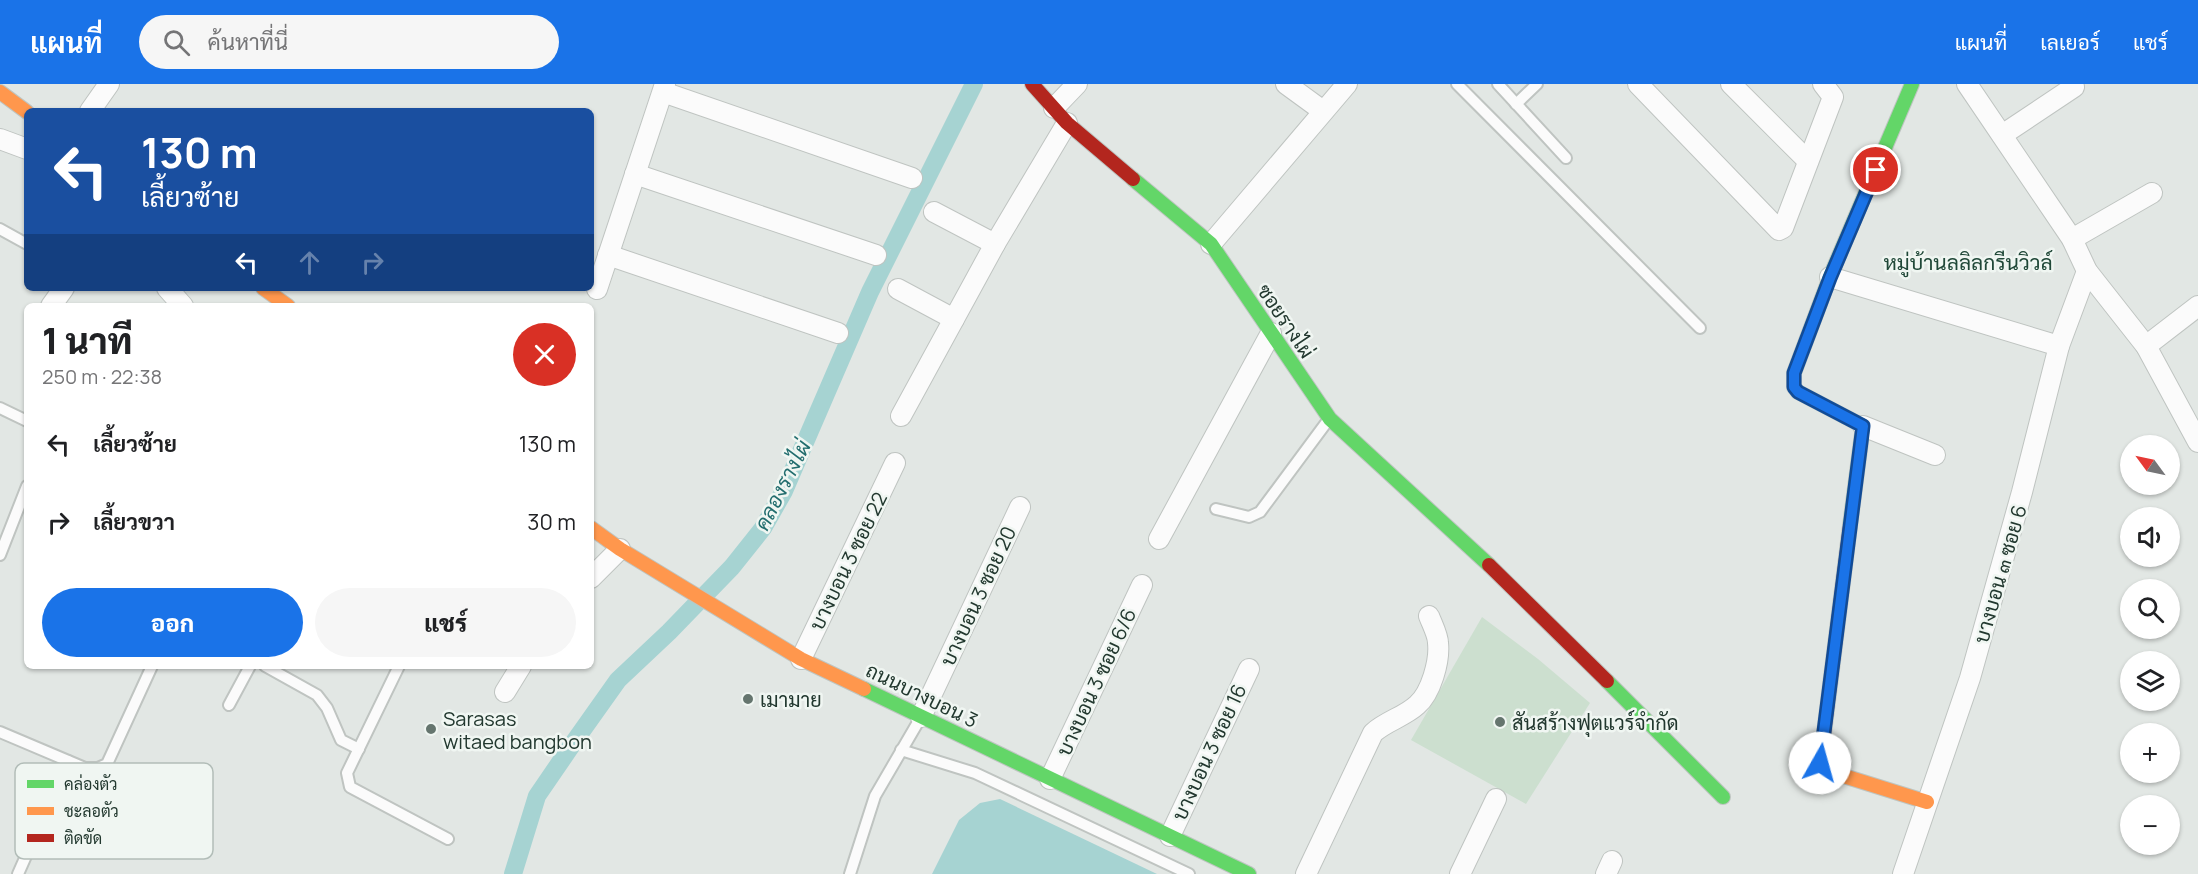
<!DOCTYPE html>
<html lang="th">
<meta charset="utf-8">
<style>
body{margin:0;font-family:Manrope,Sarabun,sans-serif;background:#f6f6f6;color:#202124;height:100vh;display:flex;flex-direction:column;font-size:22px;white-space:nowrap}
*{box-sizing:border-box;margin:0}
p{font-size:20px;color:#757577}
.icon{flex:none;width:33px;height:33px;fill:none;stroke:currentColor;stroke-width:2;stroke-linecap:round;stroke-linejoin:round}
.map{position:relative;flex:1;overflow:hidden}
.details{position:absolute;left:24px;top:219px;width:570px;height:366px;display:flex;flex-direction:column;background:#fff;border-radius:9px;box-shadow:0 2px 4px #0004}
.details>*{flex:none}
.guide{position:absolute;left:24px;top:24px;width:570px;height:183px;border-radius:9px;box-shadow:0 2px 4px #0004;background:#1a4fa0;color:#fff;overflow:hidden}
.needle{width:39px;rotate:303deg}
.fabs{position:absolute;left:2120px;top:351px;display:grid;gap:12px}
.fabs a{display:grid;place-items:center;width:60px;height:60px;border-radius:50%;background:#fff;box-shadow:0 2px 4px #0004;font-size:30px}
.pin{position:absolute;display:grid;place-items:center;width:51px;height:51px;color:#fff;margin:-26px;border:3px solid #fff;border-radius:50%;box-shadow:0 2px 6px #0007}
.me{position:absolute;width:66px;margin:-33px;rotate:7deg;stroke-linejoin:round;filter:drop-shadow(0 0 4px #0008)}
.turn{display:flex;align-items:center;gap:21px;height:126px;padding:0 18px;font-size:27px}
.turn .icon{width:78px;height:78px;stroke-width:2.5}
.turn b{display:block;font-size:42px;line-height:51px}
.lanes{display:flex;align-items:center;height:57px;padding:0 18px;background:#0003;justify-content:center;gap:30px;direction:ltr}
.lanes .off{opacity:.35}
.round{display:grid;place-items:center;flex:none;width:63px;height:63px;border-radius:32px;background:#f6f6f6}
.head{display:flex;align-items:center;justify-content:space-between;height:102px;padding:0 18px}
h1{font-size:36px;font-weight:800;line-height:45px}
.button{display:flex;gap:12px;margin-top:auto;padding:12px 18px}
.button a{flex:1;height:69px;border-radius:36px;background:#1a73e8;color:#fff;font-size:24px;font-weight:800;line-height:69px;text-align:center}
.button a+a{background:#f6f6f6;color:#202124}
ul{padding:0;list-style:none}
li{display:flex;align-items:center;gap:18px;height:78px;padding:0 18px}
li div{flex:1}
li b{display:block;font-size:22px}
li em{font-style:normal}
header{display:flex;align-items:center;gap:36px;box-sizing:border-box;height:84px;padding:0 30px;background:#1a73e8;color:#fff}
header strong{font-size:28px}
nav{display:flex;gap:33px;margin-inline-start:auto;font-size:21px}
.search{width:420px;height:54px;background:#f6f6f6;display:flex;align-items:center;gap:15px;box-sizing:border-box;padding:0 21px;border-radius:33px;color:#757577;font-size:22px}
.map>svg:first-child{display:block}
.green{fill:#ccdfcf}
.water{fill:#a6d3d2}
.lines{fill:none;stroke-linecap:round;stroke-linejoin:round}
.canal{stroke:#a6d3d2;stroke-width:18}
.lane-casing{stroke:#bfc4c1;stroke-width:14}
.street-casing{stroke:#bfc4c1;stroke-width:22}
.fast-casing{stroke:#bec5c1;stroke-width:16}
.slow-casing{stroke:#bec5c1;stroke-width:16}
.jam-casing{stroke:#bec5c1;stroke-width:16}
.lane{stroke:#fbfbfb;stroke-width:10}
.street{stroke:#fbfbfb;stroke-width:20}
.fast{stroke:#63d668;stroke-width:14}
.slow{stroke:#ff974d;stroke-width:14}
.jam{stroke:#b3261e;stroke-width:14}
.route-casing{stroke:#114b97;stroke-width:15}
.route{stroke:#1a73e8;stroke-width:10}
.poi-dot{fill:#65756e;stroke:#f0f6f2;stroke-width:2}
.labels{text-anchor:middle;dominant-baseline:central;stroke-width:5;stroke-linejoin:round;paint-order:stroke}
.street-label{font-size:20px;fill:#22382f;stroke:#f0f6f2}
.poi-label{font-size:20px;fill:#22382f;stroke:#f0f6f2;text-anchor:start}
.neighbourhood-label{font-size:21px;fill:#204838;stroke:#f0f6f2}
.water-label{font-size:21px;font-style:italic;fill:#226d6e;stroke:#f0f6f2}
.key{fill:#f0f6f2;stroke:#b2bdb8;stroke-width:1.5}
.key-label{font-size:16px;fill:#22382f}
</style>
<header>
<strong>แผนที่</strong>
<div class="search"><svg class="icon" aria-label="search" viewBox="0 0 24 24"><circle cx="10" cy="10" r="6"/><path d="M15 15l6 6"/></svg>ค้นหาที่นี่</div>
<nav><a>แผนที่</a><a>เลเยอร์</a><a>แชร์</a></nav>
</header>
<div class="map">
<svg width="2198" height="790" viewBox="0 0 2198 790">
<rect width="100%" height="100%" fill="#e2e7e4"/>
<path class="green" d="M1482,533l56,42 52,44 -64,101 -115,-64z"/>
<path class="water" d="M1000,715l157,75h-225l27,-54 21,-17z"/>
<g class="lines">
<path class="canal" d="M513,790l24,-78 37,-54 44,-62 51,-48 63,-65 31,-39 21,-37 86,-199 104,-208"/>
<g class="lane-casing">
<g id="lane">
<path d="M1457,0l243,244"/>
<path d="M1498,0l68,74"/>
<path d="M1516,20l21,-20"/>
<path d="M0,145l27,15"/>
<path d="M0,324l27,13"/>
<path d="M1216,425l33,8 11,-5 69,-93"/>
<path d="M0,471l27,-69"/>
<path d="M265,582l52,29 10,13 14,32 18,9"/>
<path d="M399,582l-52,107 3,14 98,52"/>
<path d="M229,621l21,-39"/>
<path d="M0,648l85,36h13l9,-4 45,-98"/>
<path d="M901,666l74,23 214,101"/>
<path d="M18,790l50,-113"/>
<path d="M850,790l25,-78 46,-79"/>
</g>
</g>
<g class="street-casing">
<g id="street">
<path d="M1286,0l37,27"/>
<path d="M1638,0l141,146 4,-2 50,-131 -10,-13"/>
<path d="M1731,0l77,77"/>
<path d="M1967,0l105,155 15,32 59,75 52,96"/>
<path d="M663,8l249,86"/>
<path d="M1054,24l23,-24"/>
<path d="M90,27l19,-27"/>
<path d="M2002,51l72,-48"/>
<path d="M0,55l27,10"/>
<path d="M635,90l241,81"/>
<path d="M934,128l61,32"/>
<path d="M2072,155l80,-46"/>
<path d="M1211,160l136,-160"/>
<path d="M608,171l230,78"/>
<path d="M1830,193l229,69"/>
<path d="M167,204l16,18"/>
<path d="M597,205l68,-205"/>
<path d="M898,205l56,30"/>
<path d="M51,222l13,-18"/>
<path d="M2146,262l52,-40"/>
<path d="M901,332l94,-172 72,-121"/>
<path d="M1863,342l72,29"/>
<path d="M1159,455l112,-206"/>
<path d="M591,494l29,-29"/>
<path d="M801,575l94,-196"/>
<path d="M505,608l16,-26"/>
<path d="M921,633l99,-210"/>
<path d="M1050,695l92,-194"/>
<path d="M1170,752l79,-167"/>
<path d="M1306,790l67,-141c13,-12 31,-16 44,-28 14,-12 23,-44 21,-62 0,-8 -6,-19 -9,-27"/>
<path d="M1460,790l36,-75"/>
<path d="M1606,790l6,-13"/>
<path d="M1903,790l67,-196 52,-186 37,-146 28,-75"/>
</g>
</g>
<g class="fast-casing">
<g id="fast">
<path d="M1133,95l78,65 119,175 159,146"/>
<path d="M1850,442l13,-100 -65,-34 -4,-5v-14l36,-96 82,-193"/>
<path d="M1607,597l116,116"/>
<path d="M864,605l385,185"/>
</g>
</g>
<g class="slow-casing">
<g id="slow">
<path d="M0,8l27,20"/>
<path d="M263,204l25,18"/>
<path d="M591,444l29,21 181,110 63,30"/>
<path d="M1822,665l-2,14 11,9 96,30"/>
</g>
</g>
<g class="jam-casing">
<g id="jam">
<path d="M1032,0l35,39 66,56"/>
<path d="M1489,481l118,116"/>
<path d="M1822,665l28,-223"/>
</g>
</g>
<use href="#lane" class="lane"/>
<use href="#street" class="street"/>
<use href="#fast" class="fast"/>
<use href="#slow" class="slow"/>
<use href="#jam" class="jam"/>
</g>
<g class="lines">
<g class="route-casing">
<path id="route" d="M1820,679l43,-337 -65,-34 -4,-5v-14l36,-95 46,-108"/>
</g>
<use href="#route" class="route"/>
</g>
<g class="poi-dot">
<circle cx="748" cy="615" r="6"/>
<circle cx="1500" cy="638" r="6"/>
<circle cx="431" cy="645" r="6"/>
</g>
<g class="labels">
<g class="street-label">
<text transform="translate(1286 237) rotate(56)">ซอยรางไผ่</text>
<text transform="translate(848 477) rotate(-64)">บางบอน 3 ซอย 22</text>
<text transform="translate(2000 490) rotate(-74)">บางบอน ๓ ซอย 6</text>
<text transform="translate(978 512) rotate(-65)">บางบอน 3 ซอย 20</text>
<text transform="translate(1096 598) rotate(-65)">บางบอน 3 ซอย 6/6</text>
<text transform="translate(922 611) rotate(26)">ถนนบางบอน 3</text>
<text transform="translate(1209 668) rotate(-65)">บางบอน 3 ซอย 16</text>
</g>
<g class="poi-label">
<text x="760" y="615">เมามาย</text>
<text x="443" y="634">Sarasas<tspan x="443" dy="23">witaed bangbon</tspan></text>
<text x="1512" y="638">สันสร้างฟุตแวร์จำกัด</text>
</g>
<g class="neighbourhood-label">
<text x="1968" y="178">หมู่บ้านลลิลกรีนวิวล์</text>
</g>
<g class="water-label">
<text transform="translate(782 401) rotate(-63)">คลองรางไผ่</text>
</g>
</g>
<rect x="15" y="679" width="198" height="96" rx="9" class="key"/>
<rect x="27" y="696" width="27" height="8" fill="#63d668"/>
<rect x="27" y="723" width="27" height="8" fill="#ff974d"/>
<rect x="27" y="750" width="27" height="8" fill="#b3261e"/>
<g class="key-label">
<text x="64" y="706">คล่องตัว</text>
<text x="64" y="733">ชะลอตัว</text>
<text x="64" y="760">ติดขัด</text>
</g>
</svg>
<div class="fabs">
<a><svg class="needle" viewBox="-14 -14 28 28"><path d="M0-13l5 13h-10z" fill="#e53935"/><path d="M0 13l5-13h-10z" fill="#757577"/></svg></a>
<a><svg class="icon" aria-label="sound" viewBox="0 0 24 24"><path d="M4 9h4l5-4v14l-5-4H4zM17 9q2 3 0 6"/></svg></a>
<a><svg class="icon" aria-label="search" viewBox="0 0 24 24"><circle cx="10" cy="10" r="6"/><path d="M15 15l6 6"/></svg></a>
<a><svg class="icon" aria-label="layers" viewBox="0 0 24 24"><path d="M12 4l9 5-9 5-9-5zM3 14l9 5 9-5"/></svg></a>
<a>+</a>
<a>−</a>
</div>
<div class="pin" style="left:1876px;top:86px;background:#d93025"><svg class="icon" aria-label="arrive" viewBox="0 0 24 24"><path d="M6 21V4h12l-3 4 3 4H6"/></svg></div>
<svg class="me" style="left:1820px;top:679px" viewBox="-20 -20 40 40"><circle r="19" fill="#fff"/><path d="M0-13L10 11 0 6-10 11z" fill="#1a73e8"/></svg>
<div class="guide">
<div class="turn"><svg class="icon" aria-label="left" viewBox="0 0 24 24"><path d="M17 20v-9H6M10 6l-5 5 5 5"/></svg><div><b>130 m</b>เลี้ยวซ้าย</div></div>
<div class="lanes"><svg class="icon" aria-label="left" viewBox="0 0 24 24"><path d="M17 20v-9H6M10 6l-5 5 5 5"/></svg><svg class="icon off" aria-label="ahead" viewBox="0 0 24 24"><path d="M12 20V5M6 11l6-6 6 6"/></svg><svg class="icon off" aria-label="right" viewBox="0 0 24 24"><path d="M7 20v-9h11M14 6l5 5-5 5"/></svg></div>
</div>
<section class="details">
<div class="head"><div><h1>1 นาที</h1><p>250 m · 22:38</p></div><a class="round" style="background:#d93025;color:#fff"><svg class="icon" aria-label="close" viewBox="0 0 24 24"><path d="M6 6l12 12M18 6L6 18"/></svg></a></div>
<ul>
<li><svg class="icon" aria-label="left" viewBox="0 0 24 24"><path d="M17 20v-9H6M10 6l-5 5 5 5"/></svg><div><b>เลี้ยวซ้าย</b></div><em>130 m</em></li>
<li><svg class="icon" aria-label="right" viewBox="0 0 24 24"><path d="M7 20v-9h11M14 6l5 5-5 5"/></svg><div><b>เลี้ยวขวา</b></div><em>30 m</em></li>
</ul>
<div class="button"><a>ออก</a><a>แชร์</a></div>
</section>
</div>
